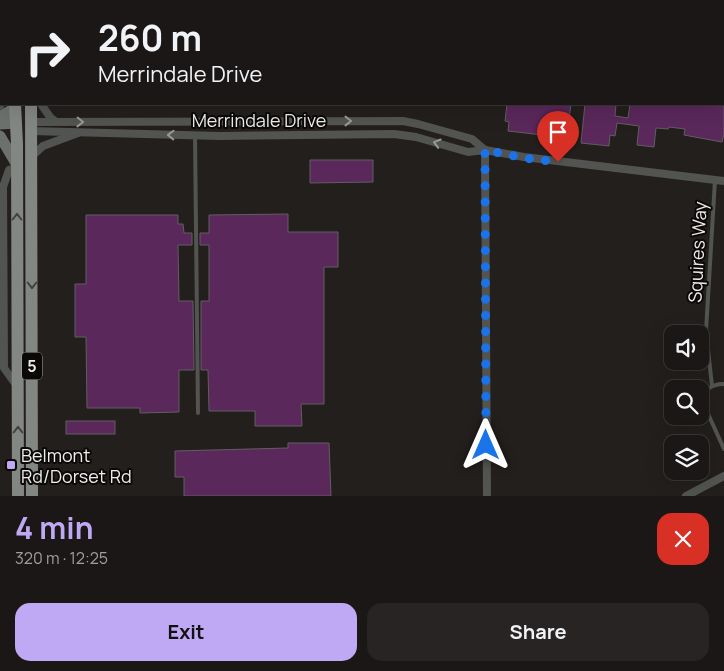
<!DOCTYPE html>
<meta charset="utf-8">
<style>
body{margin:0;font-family:Manrope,sans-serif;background:#272423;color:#f1f3f6;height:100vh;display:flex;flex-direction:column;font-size:19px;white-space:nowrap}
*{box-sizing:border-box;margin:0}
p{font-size:16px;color:#9f9fa1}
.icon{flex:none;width:28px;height:28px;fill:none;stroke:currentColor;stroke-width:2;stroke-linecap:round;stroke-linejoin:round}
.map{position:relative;height:496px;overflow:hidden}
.side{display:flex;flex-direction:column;background:#1a1716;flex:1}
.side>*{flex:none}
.banner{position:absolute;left:0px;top:0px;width:725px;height:105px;box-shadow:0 5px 20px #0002,0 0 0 1px #383635;background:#1a1716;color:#f1f3f6;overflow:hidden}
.fabs{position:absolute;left:664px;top:325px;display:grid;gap:10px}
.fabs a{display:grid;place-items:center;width:45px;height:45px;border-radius:10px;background:#1a1716;box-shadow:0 5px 20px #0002,0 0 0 1px #383635;font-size:25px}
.pin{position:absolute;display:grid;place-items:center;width:42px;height:42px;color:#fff;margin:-51px -21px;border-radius:50% 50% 50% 0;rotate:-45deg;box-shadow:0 0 5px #0007}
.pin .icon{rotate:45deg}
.me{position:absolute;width:55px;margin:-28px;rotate:0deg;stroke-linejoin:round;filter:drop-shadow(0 0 4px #0008)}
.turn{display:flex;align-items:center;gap:18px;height:105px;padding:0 15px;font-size:22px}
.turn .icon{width:65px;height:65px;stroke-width:2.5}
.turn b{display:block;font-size:35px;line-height:42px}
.round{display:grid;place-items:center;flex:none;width:52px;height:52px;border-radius:15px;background:#272423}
.headline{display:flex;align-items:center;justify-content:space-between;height:85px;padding:0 15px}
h1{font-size:30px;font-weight:700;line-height:38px;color:#bfa9f4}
.primary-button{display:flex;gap:10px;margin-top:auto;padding:10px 15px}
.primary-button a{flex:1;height:58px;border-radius:15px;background:#bfa9f4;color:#111;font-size:20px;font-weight:700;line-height:58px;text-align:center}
.primary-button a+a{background:#272423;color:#f1f3f6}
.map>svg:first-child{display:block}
.building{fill:#5a285b;stroke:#625e62}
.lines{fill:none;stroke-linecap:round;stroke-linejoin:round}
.path{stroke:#827e7c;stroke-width:1;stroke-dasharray:1 4;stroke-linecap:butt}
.service{stroke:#525452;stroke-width:4}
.minor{stroke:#525452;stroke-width:8}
.secondary{stroke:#6d716e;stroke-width:11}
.primary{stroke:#838784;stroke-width:12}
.oneway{stroke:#989896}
.oneway2{stroke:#414240}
.route{stroke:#1a73e8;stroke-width:9;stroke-dasharray:0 16.2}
.poi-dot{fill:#bfa9f4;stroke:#0b0908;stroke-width:2}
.labels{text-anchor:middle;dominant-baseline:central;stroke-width:4;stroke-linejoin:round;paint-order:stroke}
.shield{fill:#0b0908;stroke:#aaa7a6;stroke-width:1}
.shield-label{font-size:16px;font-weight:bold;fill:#eeebea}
.street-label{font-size:18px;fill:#eeebea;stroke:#0b0908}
.poi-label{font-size:18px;fill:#eeebea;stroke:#0b0908;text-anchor:start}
</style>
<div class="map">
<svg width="724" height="496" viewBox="0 0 724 496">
<rect width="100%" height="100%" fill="#231f1d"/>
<g class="building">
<path d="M507,104h64l-3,23h-6l-2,10 -52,-6 1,-9 -4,-1z"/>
<path d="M585,104h31l-1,12 13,2 2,-14h94v30l-2,8 -38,-7 1,-6 -16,-2 -1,2 -12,-1 -2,19 -17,-2 2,-19 -22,-3 -2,13 -5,-1 -1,11 -28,-3z"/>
<path d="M310,160h63v22l-63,1z"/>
<path d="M288,214v18h50v35h-14v137h-23l1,22h-47v-15h-46l-1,-41h-7v-69h8v-56h-9v-12h9v-18z"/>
<path d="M86,215h92v9h5l1,9h8v12h-14l1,56h14l1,69h-15v42l-39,1v-5h-53l-1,-71h-11v-53h11z"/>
<rect x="66" y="421" width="49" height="13"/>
<path d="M288,443h41l2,53h-147v-19h-9v-26l113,-3z"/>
</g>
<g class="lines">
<g class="path">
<path d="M2,0v1"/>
<path d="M0,25l1,-9"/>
</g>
<g class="service">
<path d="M195,135l3,278"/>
<path d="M724,384c-14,0 -22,7 -20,21l20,44"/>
<path d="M712,386l-6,-55 9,-151"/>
</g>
<g class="minor">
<path d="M41,104l9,13 5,4"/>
<path d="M0,106l1,-3"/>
<path d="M31,122l372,-1 15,3 54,15 13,11"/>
<path d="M31,131l189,5 174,-2 22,3 52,15 17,-2 39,7 200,24"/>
<path d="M485,150l2,346"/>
<path d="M32,156l11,-10 35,-13"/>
<path d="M17,168l-8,2 -6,17 1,181 13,18"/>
<path d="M686,496l38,-20"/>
</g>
<g class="secondary">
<path d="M0,117l15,-9"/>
<path d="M0,124l16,-1"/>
<path d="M0,136l17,29"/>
</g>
<g class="primary">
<path d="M16,0v1"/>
<path d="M30,0v1"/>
<path d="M15,104l2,40 1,352"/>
<path d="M31,104l1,392"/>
</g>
</g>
<defs><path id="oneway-chevron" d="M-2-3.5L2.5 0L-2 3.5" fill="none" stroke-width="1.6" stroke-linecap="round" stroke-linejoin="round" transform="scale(1.25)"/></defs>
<g class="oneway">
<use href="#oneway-chevron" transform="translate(348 121)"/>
<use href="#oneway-chevron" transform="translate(80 122) rotate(1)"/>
<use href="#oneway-chevron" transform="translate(171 135) rotate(-178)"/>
<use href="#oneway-chevron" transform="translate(437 143) rotate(-164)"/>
</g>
<g class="oneway2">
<use href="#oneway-chevron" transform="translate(17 217) rotate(-90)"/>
<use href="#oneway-chevron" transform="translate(32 285) rotate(90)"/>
<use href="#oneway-chevron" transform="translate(18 430) rotate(-90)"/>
</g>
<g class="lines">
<path class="route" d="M486,445l-1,-295 39,8 34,4"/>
</g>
<rect class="poi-dot" x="6" y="460" width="10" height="10" rx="2.5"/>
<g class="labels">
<rect class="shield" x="22" y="352.5" width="20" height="27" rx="4"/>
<g class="shield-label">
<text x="32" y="366">5</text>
</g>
<g class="street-label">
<text x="259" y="120">Merrindale Drive</text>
<text transform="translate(697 252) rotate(-87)">Squires Way</text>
</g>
<g class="poi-label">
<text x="21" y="455">Belmont<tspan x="21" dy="21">Rd/Dorset Rd</tspan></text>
</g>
</g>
</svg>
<div class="fabs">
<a><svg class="icon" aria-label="sound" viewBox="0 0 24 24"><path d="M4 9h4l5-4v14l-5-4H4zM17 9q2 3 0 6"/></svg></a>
<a><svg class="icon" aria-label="search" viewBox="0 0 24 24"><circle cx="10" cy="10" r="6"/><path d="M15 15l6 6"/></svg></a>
<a><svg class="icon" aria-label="layers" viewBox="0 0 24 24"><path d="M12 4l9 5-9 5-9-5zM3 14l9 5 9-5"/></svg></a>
</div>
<div class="pin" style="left:558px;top:162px;background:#d93025"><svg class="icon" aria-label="arrive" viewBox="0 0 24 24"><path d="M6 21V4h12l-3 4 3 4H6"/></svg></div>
<svg class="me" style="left:486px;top:445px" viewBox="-20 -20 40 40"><path d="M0-17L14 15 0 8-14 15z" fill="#1a73e8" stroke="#fff" stroke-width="4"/></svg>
<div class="banner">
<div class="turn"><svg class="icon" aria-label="right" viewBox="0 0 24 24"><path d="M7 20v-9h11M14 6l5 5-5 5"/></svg><div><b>260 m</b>Merrindale Drive</div></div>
</div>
</div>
<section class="side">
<div class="headline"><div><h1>4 min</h1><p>320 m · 12:25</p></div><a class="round" style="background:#d93025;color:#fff"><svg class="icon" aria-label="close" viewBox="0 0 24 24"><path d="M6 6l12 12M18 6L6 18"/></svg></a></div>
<div class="primary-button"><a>Exit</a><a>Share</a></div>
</section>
